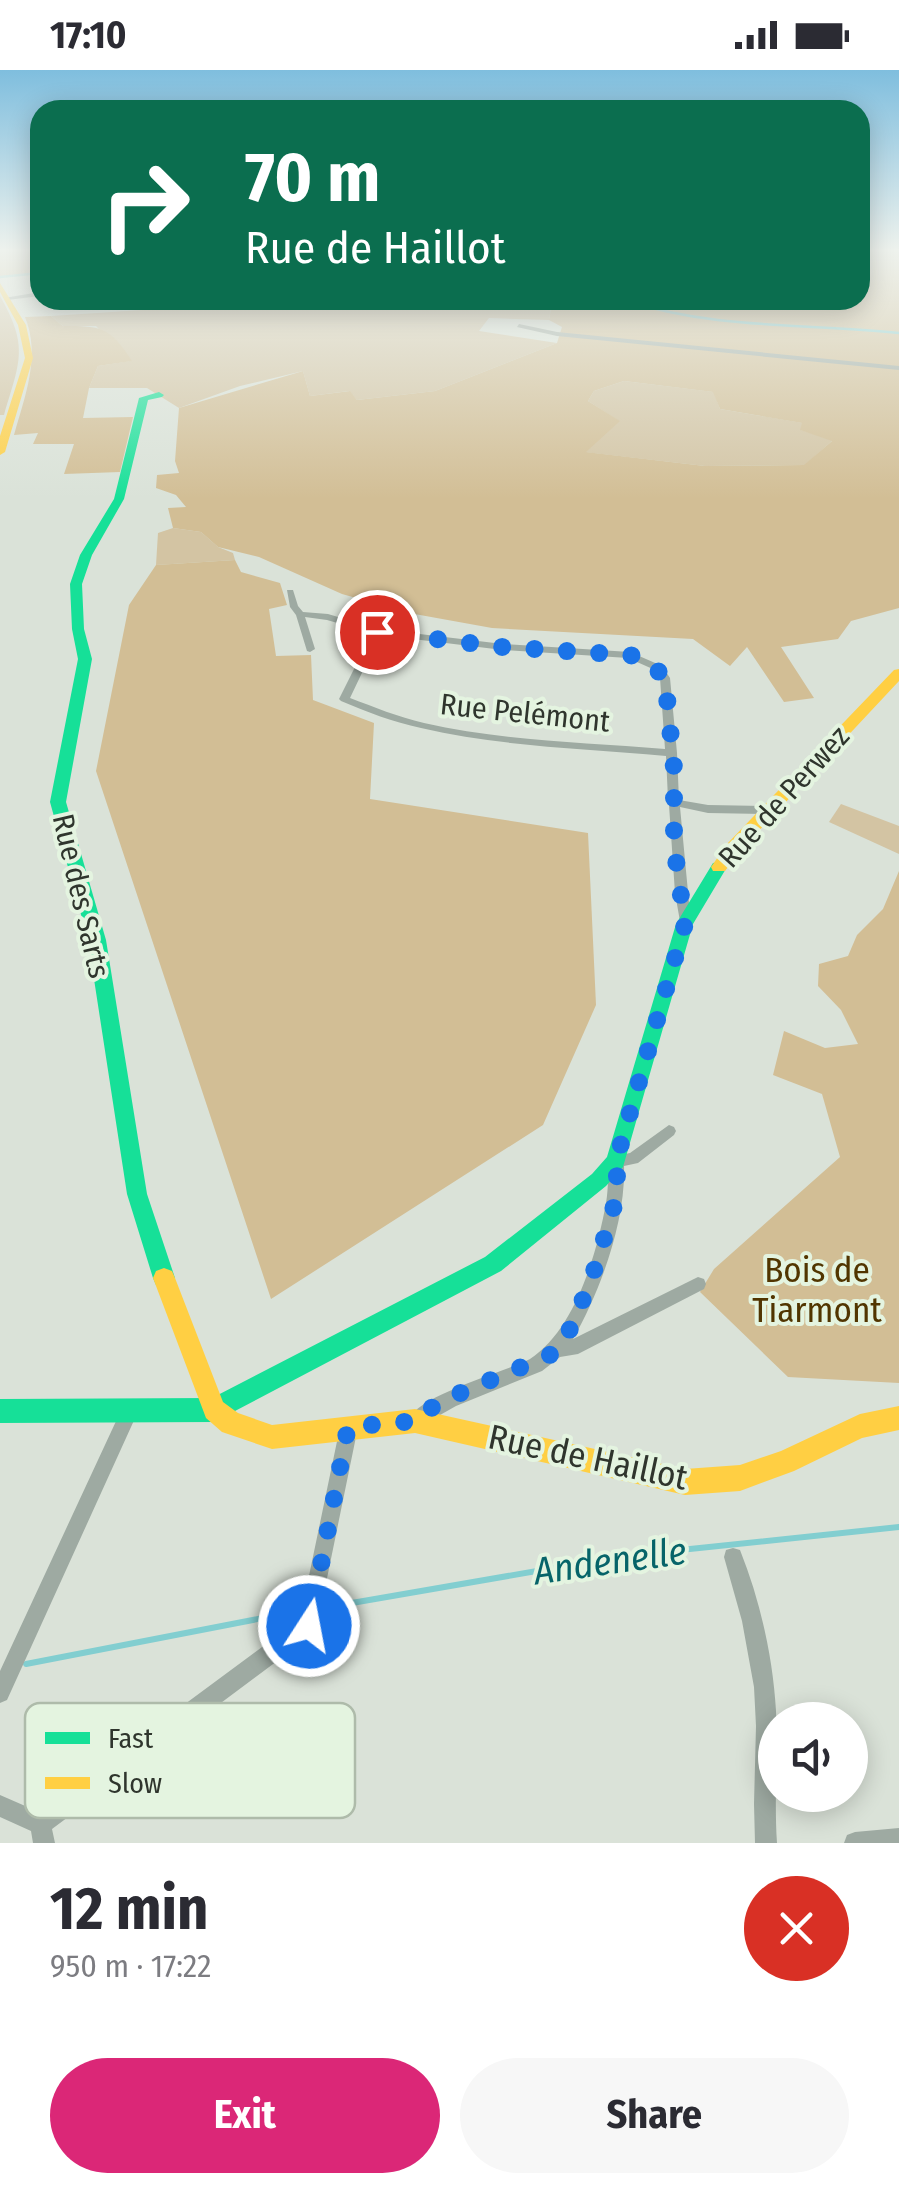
<!DOCTYPE html>
<meta charset="utf-8">
<style>
body{margin:0;font-family:"Fira Sans Condensed",sans-serif;background:#f7f7f7;color:#2b2b33;height:100vh;display:flex;flex-direction:column;font-size:38px;white-space:nowrap}
*{box-sizing:border-box;margin:0}
p{font-size:32px;color:#7c7c81}
.icon{flex:none;width:55px;height:55px;fill:none;stroke:currentColor;stroke-width:2;stroke-linecap:round;stroke-linejoin:round}
.map{position:relative;height:1773px;overflow:hidden}
.sheet{display:flex;flex-direction:column;background:#fff;flex:1}
.sheet>*{flex:none}
.banner{position:absolute;left:30px;top:30px;width:840px;height:210px;border-radius:30px;box-shadow:0 5px 25px #0003;background:#0b6e4f;color:#fff;overflow:hidden}
.controls{position:absolute;left:758px;top:1632px;display:grid;gap:20px}
.controls a{display:grid;place-items:center;width:110px;height:110px;border-radius:50%;background:#fff;box-shadow:0 5px 25px #0003;font-size:50px}
.pin{position:absolute;display:grid;place-items:center;width:85px;height:85px;color:#fff;margin:-42px;border:5px solid #fff;border-radius:50%;box-shadow:0 2px 10px #0007}
.me{position:absolute;width:110px;margin:-55px;rotate:11deg;stroke-linejoin:round;filter:drop-shadow(0 0 8px #0008)}
.turn{display:flex;align-items:center;gap:35px;height:210px;padding:0 50px;font-size:45px}
.turn .icon{width:130px;height:130px;stroke-width:2.5}
.turn b{display:block;font-size:70px;line-height:85px}
.round{display:grid;place-items:center;flex:none;width:105px;height:105px;border-radius:52px;background:#f7f7f7}
.headline{display:flex;align-items:center;justify-content:space-between;height:170px;padding:0 50px}
h1{font-size:60px;font-weight:700;line-height:75px}
.cta{display:flex;gap:20px;margin-top:auto;padding:20px 50px}
.cta a{flex:1;height:115px;border-radius:60px;background:#db2777;color:#fff;font-size:40px;font-weight:700;line-height:115px;text-align:center}
.cta a+a{background:#f7f7f7;color:#2b2b33}
.status{display:flex;justify-content:space-between;align-items:center;height:70px;padding:0 50px;background:#fff;direction:ltr}
.status svg{height:28px;fill:currentColor}
.map>svg:first-child{display:block}
.green{fill:#d3c4a3}
.forest{fill:#d2be95;fill-rule:evenodd}
.lines{fill:none;stroke-linecap:round;stroke-linejoin:round}
.stream-far1{stroke:#82ced0;stroke-width:2.5}
.stream{stroke:#82ced0;stroke-width:6}
.street{fill:#9eaaa2;fill-rule:evenodd}
.fast{fill:#16e098;fill-rule:evenodd}
.slow{fill:#ffcf43;fill-rule:evenodd}
.route{stroke:#1a73e8;stroke-width:18;stroke-dasharray:0 32.4}
.labels{text-anchor:middle;dominant-baseline:central;stroke-width:8;stroke-linejoin:round;paint-order:stroke}
.street-label{font-size:30px;fill:#2f352d;stroke:#e4f4e0}
.near-park-label{font-size:35px;fill:#513500;stroke:#e4f4e0}
.near-street-label{font-size:35px;fill:#2f352d;stroke:#e4f4e0}
.near-water-label{font-size:38px;font-style:italic;fill:#066469;stroke:#e4f4e0}
.key{fill:#e4f4e0;stroke:#aebbaa;stroke-width:2.5}
.key-label{font-size:28px;fill:#2f352d}
</style>
<div class="status"><b>17:10</b><svg viewBox="0 0 49 12"><path d="M0 12V9h3v3zM5 12V6h3v6zM10 12V3h3v9zM15 12V0h3v12zM26 1h20v11H26zM47 4h2v5h-2z"/></svg></div>
<div class="map">
<svg width="899" height="1773" viewBox="0 0 899 1773">
<rect width="100%" height="100%" fill="#dae2d8"/>
<g class="green">
<path d="M0,226c29,51 20,65 4,119h-4z"/>
<path d="M231,230h316l5,1 -3,19 -60,-2 -10,13 78,12 -122,48 -78,9 -8,-9 -39,5 -7,-25 -63,15 -61,22 -32,-20h-58l9,-22 32,-5 -34,-35h-33l-12,-10 137,-9z"/>
<path d="M624,311l90,11 6,17 83,14 -2,7 32,10 -28,25 -100,1 -121,-14 35,-31 -31,-20 6,-10z"/>
<path d="M173,458l28,4 17,15 15,6 2,7 -79,5 2,-32z"/>
<path d="M841,734l58,22v28l-70,-32z"/>
</g>
<g class="forest">
<path d="M0,181h40v22l-40,4z"/>
<path d="M860,181h39v357l-48,13 -13,18 -57,8 33,51 -30,4 -37,-55 -17,19 -37,-27 -201,-11 -83,-15 -67,-19 -83,-37 -41,-10 -17,-15 -28,-4 -5,-20 18,-1 -10,-12 -20,-7 1,-13 22,-2 -4,-12 4,-53 124,-37 7,25 40,-5 7,9 78,-9 122,-48 5,-16 -13,-7 3,-18 -5,-2h145l19,6 60,-6h89zM624,311l89,11 7,17 82,14 -2,7 32,11 -28,24 -99,1 -119,-14 34,-31 -32,-20 6,-10z"/>
<path d="M51,246l12,10c39,0 47,1 69,35l-34,5 -9,22 -6,30 50,-1 -13,55 -56,2 10,-30h-41l5,-11 -24,2c11,-39 27,-79 11,-118z"/>
<path d="M235,490l6,12 39,11 7,22 -18,4 7,47 35,-1 2,45 61,23 -4,76 218,34 8,172 -53,120 -272,174 -175,-528 33,-166 27,-40z"/>
<path d="M899,801v512l-111,-6 -88,-85 14,-23 126,-112 -18,-63 -49,-19 11,-44 41,17 33,-4 -17,-34 -23,-24 1,-22 29,-8 9,-21 26,-26z"/>
</g>
<g class="lines">
<g class="stream-far1">
<path d="M0,207l40,-4"/>
<path d="M625,230c89,30 182,23 274,33"/>
</g>
<g class="stream">
<path d="M323,1538l300,-52 276,-29"/>
<path d="M26,1594l278,-54"/>
</g>
<g class="street">
<path d="M40,222v4l-33,4 -3,-2z"/>
<path d="M519,254l38,8 342,34v4l-342,-34 -40,-9z"/>
<path d="M287,520h6l5,16 5,6 25,2 50,15 125,15 127,8 32,14 8,12 7,75 2,47 29,5 61,1 5,4 -5,4 -61,-1 -28,-6 11,117 -6,4 -4,-1 -6,-34 -6,-88 -2,-3 1,-3 -2,-43c-82,-8 -165,-9 -245,-28 -28,-6 -54,-16 -80,-27l-2,-2 33,-66 -45,-13 -22,-3 10,32 -5,3 -3,-1 -11,-36 -6,-8zM380,565l123,15 125,8 27,12 5,8 5,71c-80,-7 -162,-8 -241,-26 -26,-6 -50,-16 -74,-25z"/>
<path d="M669,1055l5,2 2,4 -2,4 -36,28 -14,3c2,55 -24,126 -51,173l125,-62 6,2 2,5 -2,5 -126,65 -18,3 -18,14 -86,35 -39,22 -6,-3 -3,-6c14,-25 94,-46 122,-60 45,-29 67,-106 76,-156 3,-16 1,-32 5,-46l19,-4z"/>
<path d="M130,1331l6,3 3,6 -3,6 -129,284 -7,3v-32l124,-267z"/>
<path d="M349,1348l6,3 3,6 -42,205 -264,197 3,14h-22l-2,-12 -31,-14v-22l39,17 261,-193 40,-192 3,-6z"/>
<path d="M733,1478l7,2c20,50 33,107 36,161 2,42 -2,88 1,132h-22l-1,-39 2,-78 -2,-39 -12,-66 -18,-64 2,-7z"/>
<path d="M899,1758v15h-55l3,-8 8,-3z"/>
</g>
<g class="fast">
<path d="M159,322l5,3 -2,2 -14,3 -24,99 -32,56 -10,29 2,45 8,30 -26,143 40,138 41,254 28,84 -3,7 -8,3 -8,-3 -3,-7 -26,-84 -39,-254 -38,-138 28,-143 -6,-30 -2,-45 10,-29 34,-56 25,-101z"/>
<path d="M719,792l8,5 -34,57 -70,243 -17,19 -105,85 -287,151 -214,1v-24l212,-1 273,-141 107,-83 15,-17 69,-233 37,-61z"/>
</g>
<g class="slow">
<path d="M0,213l26,42 7,33 -28,94 -5,3v-19l25,-78 -7,-33 -18,-33z"/>
<path d="M899,599v12l-160,171 -14,19h-12l-2,-4 16,-23 167,-174z"/>
<path d="M164,1198l8,3 3,7 48,124 15,11 34,12 143,-16 270,60 55,-4 41,-14 79,-37 39,-8v24l-37,8 -68,33 -54,20 -55,4 -270,-62 -143,16 -50,-17 -16,-14 -53,-140 3,-7z"/>
</g>
</g>
<linearGradient id="sky" x2="0" y2="1"><stop stop-color="#7fbede"/><stop offset="0.42" stop-color="#eef2ed"/><stop offset="1" stop-color="#eef2ed" stop-opacity="0"/></linearGradient>
<rect width="899" height="429" fill="url(#sky)"/>
<g class="lines">
<path class="route" d="M309,1556l39,-199 67,-6 24,-19 113,-48 21,-29 22,-57 23,-75 -2,-32 69,-237 -11,-78v-78l-9,-90 -17,-17 -18,-6 -127,-8 -126,-15"/>
</g>
<g class="labels">
<g class="street-label">
<text transform="translate(525 643) rotate(6)">Rue Pelémont</text>
<text transform="translate(784 727) rotate(-48)">Rue de Perwez</text>
<text transform="translate(81 826) rotate(77)">Rue des Sarts</text>
</g>
<g class="near-park-label">
<text x="817" y="1200">Bois de<tspan x="817" dy="40">Tiarmont</tspan></text>
</g>
<g class="near-street-label">
<text transform="translate(588 1387) rotate(12)">Rue de Haillot</text>
</g>
<g class="near-water-label">
<text transform="translate(610 1491) rotate(-8)">Andenelle</text>
</g>
</g>
<rect x="25" y="1633" width="330" height="115" rx="15" class="key"/>
<rect x="45" y="1662" width="45" height="12" fill="#16e098"/>
<rect x="45" y="1707" width="45" height="12" fill="#ffcf43"/>
<g class="key-label">
<text x="108" y="1678">Fast</text>
<text x="108" y="1723">Slow</text>
</g>
</svg>
<div class="controls">
<a><svg class="icon" aria-label="sound" viewBox="0 0 24 24"><path d="M4 9h4l5-4v14l-5-4H4zM17 9q2 3 0 6"/></svg></a>
</div>
<div class="pin" style="left:377px;top:562px;background:#d93025"><svg class="icon" aria-label="arrive" viewBox="0 0 24 24"><path d="M6 21V4h12l-3 4 3 4H6"/></svg></div>
<svg class="me" style="left:309px;top:1556px" viewBox="-20 -20 40 40"><circle r="17" fill="#1a73e8" stroke="#fff" stroke-width="3"/><path d="M0-11L8 9 0 5-8 9z" fill="#fff"/></svg>
<div class="banner">
<div class="turn"><svg class="icon" aria-label="right" viewBox="0 0 24 24"><path d="M7 20v-9h11M14 6l5 5-5 5"/></svg><div><b>70 m</b>Rue de Haillot</div></div>
</div>
</div>
<section class="sheet">
<div class="headline"><div><h1>12 min</h1><p>950 m · 17:22</p></div><a class="round" style="background:#d93025;color:#fff"><svg class="icon" aria-label="close" viewBox="0 0 24 24"><path d="M6 6l12 12M18 6L6 18"/></svg></a></div>
<div class="cta"><a>Exit</a><a>Share</a></div>
</section>
